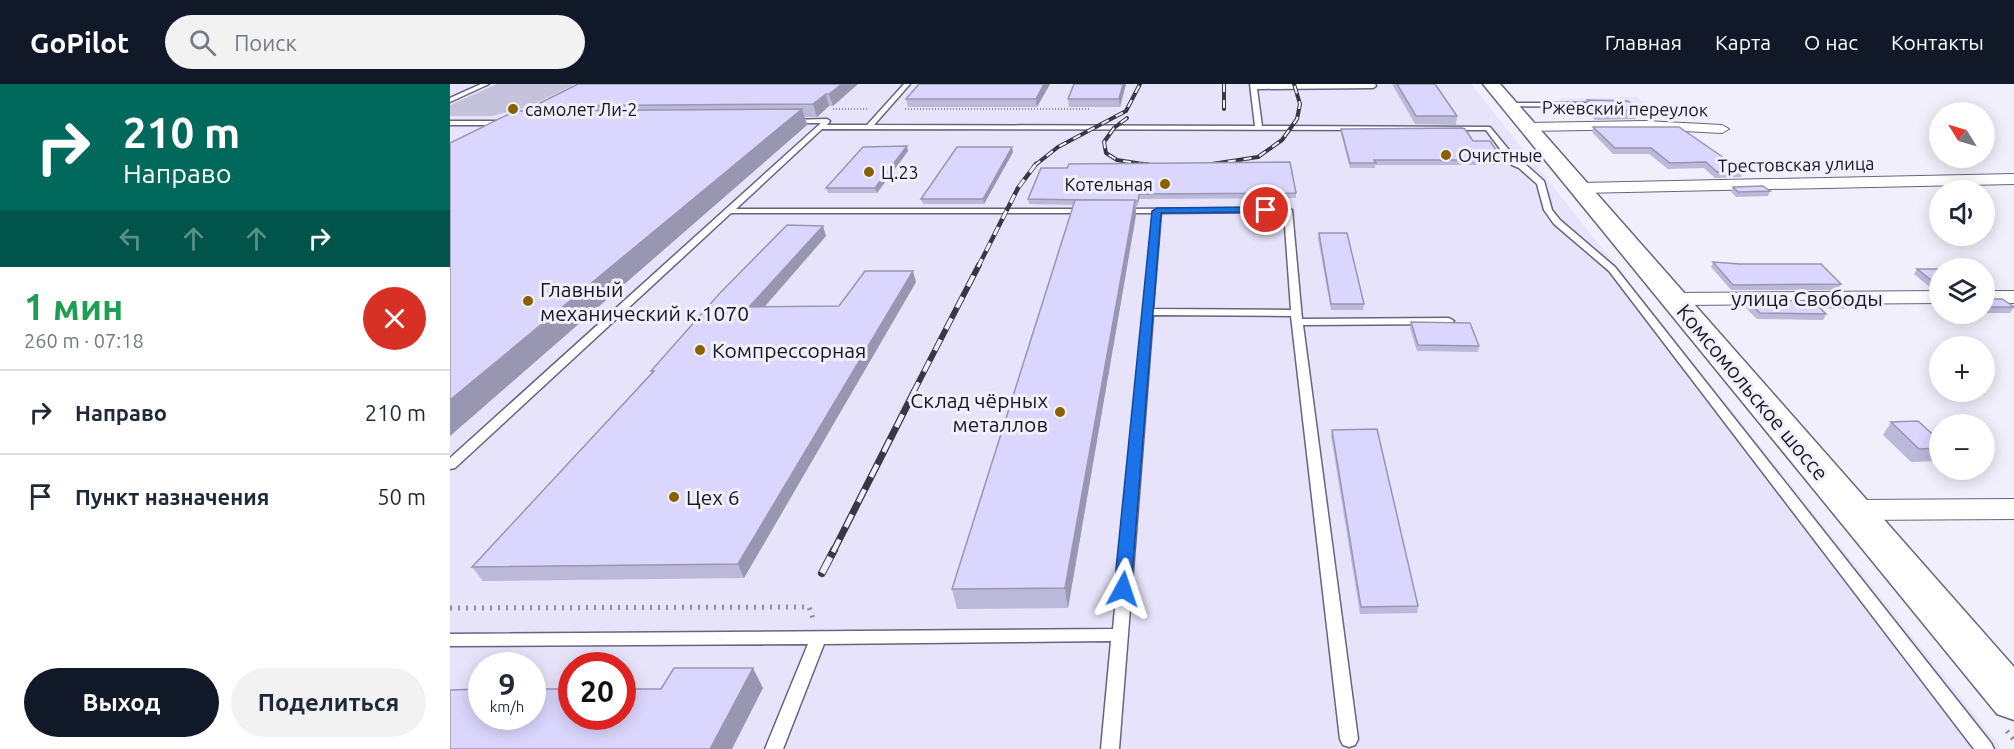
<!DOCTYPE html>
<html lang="ru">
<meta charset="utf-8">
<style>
body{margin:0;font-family:Ubuntu,sans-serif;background:#f2f2f3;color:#1f2937;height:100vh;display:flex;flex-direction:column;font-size:22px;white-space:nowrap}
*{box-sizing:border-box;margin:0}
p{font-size:20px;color:#747a83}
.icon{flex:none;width:33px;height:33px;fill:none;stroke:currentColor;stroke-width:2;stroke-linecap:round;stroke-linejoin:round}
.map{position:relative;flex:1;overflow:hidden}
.sheet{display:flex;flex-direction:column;background:#fff;width:450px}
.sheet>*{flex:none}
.banner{background:#00695c;color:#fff;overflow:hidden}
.needle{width:39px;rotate:307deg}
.tools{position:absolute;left:1479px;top:18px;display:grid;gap:12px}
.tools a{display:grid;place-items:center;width:66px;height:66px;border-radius:50%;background:#fff;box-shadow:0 3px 15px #0003;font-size:30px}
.speed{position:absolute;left:18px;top:568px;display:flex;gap:12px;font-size:30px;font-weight:700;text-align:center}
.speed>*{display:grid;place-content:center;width:78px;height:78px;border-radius:50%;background:#fff;box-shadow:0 3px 15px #0003;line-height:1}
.speed small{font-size:15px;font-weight:400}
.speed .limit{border:9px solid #d22;background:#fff;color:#111}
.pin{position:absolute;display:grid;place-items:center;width:51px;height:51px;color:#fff;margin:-26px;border:3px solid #fff;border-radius:50%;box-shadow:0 2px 6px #0007}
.me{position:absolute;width:66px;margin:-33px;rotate:5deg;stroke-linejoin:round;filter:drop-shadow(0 0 4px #0008)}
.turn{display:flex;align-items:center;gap:21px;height:126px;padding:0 24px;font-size:27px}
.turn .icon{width:78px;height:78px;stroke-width:2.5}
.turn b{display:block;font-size:42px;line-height:51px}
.lanes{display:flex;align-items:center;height:57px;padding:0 24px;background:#0003;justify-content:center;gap:30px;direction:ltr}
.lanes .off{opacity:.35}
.round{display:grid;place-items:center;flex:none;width:63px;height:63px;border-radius:32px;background:#f2f2f3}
.headline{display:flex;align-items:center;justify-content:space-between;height:102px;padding:0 24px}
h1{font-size:36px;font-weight:600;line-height:45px;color:#1e9e55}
.primary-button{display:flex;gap:12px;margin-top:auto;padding:12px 24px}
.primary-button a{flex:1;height:69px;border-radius:36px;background:#111827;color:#fff;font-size:24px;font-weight:600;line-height:69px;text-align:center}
.primary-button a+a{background:#f2f2f3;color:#1f2937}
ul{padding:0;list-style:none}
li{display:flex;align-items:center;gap:18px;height:84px;padding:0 24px;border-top:2px solid #e0e1e3}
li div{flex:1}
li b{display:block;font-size:22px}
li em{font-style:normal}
header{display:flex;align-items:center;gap:36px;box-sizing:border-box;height:84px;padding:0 30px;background:#111827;color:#fff}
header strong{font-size:28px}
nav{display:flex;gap:33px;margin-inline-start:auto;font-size:21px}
.search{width:420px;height:54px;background:#f2f2f3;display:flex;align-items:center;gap:15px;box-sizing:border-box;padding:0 21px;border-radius:33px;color:#747a83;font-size:22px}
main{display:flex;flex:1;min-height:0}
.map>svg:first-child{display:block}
.built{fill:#e6e3fa;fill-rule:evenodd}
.green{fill:#c5c2db}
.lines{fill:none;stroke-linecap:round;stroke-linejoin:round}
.lane-casing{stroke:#68647f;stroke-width:3}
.street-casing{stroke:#68647f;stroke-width:2}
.secondary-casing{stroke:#68647f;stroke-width:3}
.path-far1{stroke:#92909c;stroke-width:2;stroke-dasharray:1 2;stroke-linecap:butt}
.path{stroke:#92909c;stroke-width:5;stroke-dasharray:2 6;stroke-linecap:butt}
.lane{fill:#fff;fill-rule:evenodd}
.street{fill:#fff;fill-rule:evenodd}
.secondary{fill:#fff;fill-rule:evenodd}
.rail-far4-casing{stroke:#393742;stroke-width:4}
.rail-far3-casing{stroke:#393742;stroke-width:4.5}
.rail-far2-casing{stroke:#393742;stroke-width:6}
.rail-far1-casing{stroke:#393742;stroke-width:7}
.rail-casing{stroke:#393742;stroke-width:8}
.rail-far4{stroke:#f0effb;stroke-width:2;stroke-dasharray:8;stroke-linecap:butt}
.rail-far3{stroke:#f0effb;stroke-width:3;stroke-dasharray:9;stroke-linecap:butt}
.rail-far2{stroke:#f0effb;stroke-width:4;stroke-dasharray:12;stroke-linecap:butt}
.rail-far1{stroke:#f0effb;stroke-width:4.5;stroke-dasharray:14;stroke-linecap:butt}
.rail{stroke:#f0effb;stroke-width:6;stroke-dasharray:18;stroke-linecap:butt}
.wall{fill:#bcb8da}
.shaded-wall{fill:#9996b1}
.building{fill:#dbd6fd;stroke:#9996b1;stroke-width:1.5}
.route{fill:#1a73e8;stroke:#114b97;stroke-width:1.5}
.poi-dot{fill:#896100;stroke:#f0effb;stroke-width:2}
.labels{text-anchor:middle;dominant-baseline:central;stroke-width:6;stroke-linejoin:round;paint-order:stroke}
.far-street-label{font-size:18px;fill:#181621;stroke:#f0effb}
.far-poi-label{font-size:18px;fill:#181621;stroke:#f0effb;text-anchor:start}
.poi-label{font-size:21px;fill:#181621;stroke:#f0effb;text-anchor:start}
.street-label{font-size:21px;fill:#181621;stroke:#f0effb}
</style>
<header>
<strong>GoPilot</strong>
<div class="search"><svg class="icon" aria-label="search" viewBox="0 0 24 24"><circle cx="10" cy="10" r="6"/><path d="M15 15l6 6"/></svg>Поиск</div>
<nav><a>Главная</a><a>Карта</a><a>О нас</a><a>Контакты</a></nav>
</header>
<main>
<section class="sheet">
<div class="banner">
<div class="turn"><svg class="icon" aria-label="right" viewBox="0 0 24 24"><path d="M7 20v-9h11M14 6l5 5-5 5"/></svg><div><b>210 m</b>Направо</div></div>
<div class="lanes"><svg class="icon off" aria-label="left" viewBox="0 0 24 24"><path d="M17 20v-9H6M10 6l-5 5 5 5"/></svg><svg class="icon off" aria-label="ahead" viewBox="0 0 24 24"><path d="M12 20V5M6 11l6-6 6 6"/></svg><svg class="icon off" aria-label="ahead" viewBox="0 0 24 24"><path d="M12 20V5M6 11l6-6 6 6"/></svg><svg class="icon" aria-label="right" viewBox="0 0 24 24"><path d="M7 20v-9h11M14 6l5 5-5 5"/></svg></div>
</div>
<div class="headline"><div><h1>1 мин</h1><p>260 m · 07:18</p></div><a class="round" style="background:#d93025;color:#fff"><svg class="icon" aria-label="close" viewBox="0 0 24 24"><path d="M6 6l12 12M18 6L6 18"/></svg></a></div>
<ul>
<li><svg class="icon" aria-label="right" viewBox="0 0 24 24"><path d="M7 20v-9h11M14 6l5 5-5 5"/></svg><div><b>Направо</b></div><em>210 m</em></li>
<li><svg class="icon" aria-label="arrive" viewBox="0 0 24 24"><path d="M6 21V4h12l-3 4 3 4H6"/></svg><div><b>Пункт назначения</b></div><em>50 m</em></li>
</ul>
<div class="primary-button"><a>Выход</a><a>Поделиться</a></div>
</section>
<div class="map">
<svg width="1564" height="665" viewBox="0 0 1564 665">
<rect width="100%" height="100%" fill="#f0effb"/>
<g class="built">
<path d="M0,0h1021l531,665h-1552zM32,582h50v51h-50zM122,582h50v51h-50z"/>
<path d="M1187,13l21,16 -29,4h-50l-17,-12 -3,-6z"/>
</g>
<path class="green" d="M47,0h78l-47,23 -36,9h-42v-11z"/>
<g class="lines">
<g class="lane-casing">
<g id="lane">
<path d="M31,0h8l-39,18v-4z"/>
<path d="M454,0h6l-36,41 381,1 -5,-42h125l1,2 -3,2 -116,1 5,37 228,1 28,34 7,3 19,17 8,29 8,10 55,47 376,476 3,6h-20l-365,-478 -55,-47 -10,-14 -7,-26 -18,-16 -7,-3 -26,-35 -664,-1 -86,80h351l4,2 -4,2h-356l-276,255 -5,1v-11l371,-335h-30l-2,-1v-2l38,-1 3,2 -3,4h40z"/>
<path d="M1059,19h92l3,2 -3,2 -94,-1v-2z"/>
<path d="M0,37h57l3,2 -3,2h-57z"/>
<path d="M838,124l4,2 10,109 147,-1 5,3 -5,3 -146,1 55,414 -3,6 -6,2 -6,-2 -3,-6 -49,-423 -138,-1 -34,434h-18l10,-108 -287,3 -41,105h-18l43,-105 -358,2v-12l663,-5 40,-416h-34l-4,-2 4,-2zM834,128l7,98 -138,-1 8,-96z"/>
</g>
</g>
<g class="street-casing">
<g id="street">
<path d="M1195,37l77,4 7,4 -7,4 -77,-4 -117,2 -7,-4 7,-4z"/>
<path d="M1564,90v10l-434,9 -8,-5 8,-5z"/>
<path d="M1490,207v12l-266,2 -7,-2 -3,-4 3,-4 7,-2z"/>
<rect x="1534" y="207" width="30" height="12"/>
<path d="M1564,415v20l-161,1 -10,-3 -5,-7 5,-7 10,-3z"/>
</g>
</g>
<g class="secondary-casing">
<path id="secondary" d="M1033,0h17l514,583v53l-17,-6z"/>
</g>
<g class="path-far1">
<path d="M383,25h34"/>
<path d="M455,25h185"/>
<path d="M74,28l16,-1"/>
</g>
<g class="path">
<path d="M0,524l359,-1 5,14"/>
<path d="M1557,647l7,9"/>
</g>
<use href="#lane" class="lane"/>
<use href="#street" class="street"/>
<use href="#secondary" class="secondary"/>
<g class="rail-far4-casing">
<g id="rail-far4">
<path d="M774,0v25"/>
<path d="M677,34l-13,10 -10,14 2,11 11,7 32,5"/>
<path d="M762,80l46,-7 24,-17 15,-21 3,-15 -6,-20"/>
<path d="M584,82l24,-19 68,-36 14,-27"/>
</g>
</g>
<g class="rail-far3-casing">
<g id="rail-far3">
<path d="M693,80l6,1"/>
<path d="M528,183l40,-79 18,-24"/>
</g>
</g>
<g class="rail-far2-casing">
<path id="rail-far2" d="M463,309l66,-128"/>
</g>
<g class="rail-far1-casing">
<path id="rail-far1" d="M383,468l81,-160"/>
</g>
<g class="rail-casing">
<path id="rail" d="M372,489l12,-23"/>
</g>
<use href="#rail-far4" class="rail-far4"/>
<use href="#rail-far3" class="rail-far3"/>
<use href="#rail-far2" class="rail-far2"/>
<use href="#rail-far1" class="rail-far1"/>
<use href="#rail" class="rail"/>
</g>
<g class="wall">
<path d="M408,0l-25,22h-4l-12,11h-12l2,8 -357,311v-293l86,-32 -2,-5z"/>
<path d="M600,0l-13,23h-129l-2,-8z"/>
<path d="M676,0l-6,23h-51l-1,-8z"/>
<path d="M942,0h43l22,32 -1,9 -41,-1z"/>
<path d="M1137,16l52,10 -3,9 -41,1 -10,-11z"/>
<path d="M1143,43l150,44 -2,6 -26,1 -11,-10 -36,1 -19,-15h-36l-21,-22z"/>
<path d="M891,45l132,12 30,19 -1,5h-127v3h-25l-9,-34z"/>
<path d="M458,67l-31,42h-49l-2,-5z"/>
<path d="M563,68l-29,52h-61l-2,-5z"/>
<path d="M591,84l255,25v5l-157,1 -1,7h-2v9l-68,393 -111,1 -5,-20 122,-384 -45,-1 -1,-5z"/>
<path d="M1283,103l37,4 -2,5 -32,1 -5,-5z"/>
<path d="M869,149l45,71 -1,6h-32l-13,-71z"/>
<path d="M376,152l-62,71 75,-1 77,-24 -172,296 -261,3 -11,-14 180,-195 -1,-1z"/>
<path d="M1263,178l128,22 -3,6h-107l-20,-23z"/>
<path d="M1467,185h23v20h-8l-18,-15z"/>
<path d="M1534,203l2,12 28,8 -4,6h-26z"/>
<path d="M1408,216l3,3 -3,6 -38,-1 6,6 -3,6 -66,-1 -12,-12 3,-6z"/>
<path d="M961,238l68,24 -1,6 -61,-1 -7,-23z"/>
<path d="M1441,338l49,19 -1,20 -28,1 -28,-27z"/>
<path d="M882,346l86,176 -1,7 -57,1 -29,-178z"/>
</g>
<g class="shaded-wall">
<path d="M392,0h16l-25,22 -4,-12z"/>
<path d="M594,0h6l-13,23 -1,-8z"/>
<path d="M673,0h3l-6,23 -1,-8z"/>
<path d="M376,10l3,12 -12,11 -4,-13z"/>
<path d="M352,25l5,16 -357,311v-36z"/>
<path d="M457,62l1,5 -31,42 -2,-5z"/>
<path d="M562,63l1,5 -29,52 -1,-5z"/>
<path d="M685,116l1,15 -68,393 -3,-20z"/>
<path d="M373,142l3,10 -72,83 -5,-12z"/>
<path d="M463,187l3,11 -172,296 -6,-14z"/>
<path d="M303,584l10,20 -31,61h-22z"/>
</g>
<g class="building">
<path d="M128,0h264l-13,10h-3l-13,10 -279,2z"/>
<path d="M469,0h125l-8,15h-130z"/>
<path d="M624,0h49l-4,15h-51z"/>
<path d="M947,0h38l22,32h-41z"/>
<path d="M1137,16l41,1 11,9 -42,1z"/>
<path d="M352,25l-352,291v-257l65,-32z"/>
<path d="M1143,43h86l64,44 -26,1 -11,-10 -36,1 -19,-15h-36z"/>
<path d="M1012,44l3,1 8,12h17l13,19h-129l2,3h-26l-9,-34z"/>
<path d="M457,62l-32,42h-49l37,-41z"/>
<path d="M507,63h55l-29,52h-62z"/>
<path d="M840,78l6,31 -157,1 -1,7 -110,-2 13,-31h26l2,-4z"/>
<path d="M1313,102l7,5 -32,1 -5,-5z"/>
<path d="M625,116h60l-70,388 -113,1z"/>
<path d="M337,141l36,1 -74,81 90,-1 26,-35h48l-175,293 -266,3 182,-196h-3l69,-78z"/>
<path d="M869,149h28l17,71h-33z"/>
<path d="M1263,178l27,2h81l20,20 -108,1z"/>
<path d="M1467,185h23v14h-5z"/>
<path d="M1534,203l2,12h16l12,8h-30z"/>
<path d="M1408,216l3,3 -48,-2 13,13 -66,-1 -12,-12z"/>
<path d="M961,238l59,1 9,23 -61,-1z"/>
<path d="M1468,337l22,20v7l-21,1 -28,-27z"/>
<path d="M927,345l41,177 -57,1 -29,-177z"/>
<path d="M224,584h79l-43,81h-260v-59l32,-1v28h50v-28h40v28h50v-28h39z"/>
</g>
<path class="route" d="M816,123l4,1v4l-109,1 -30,376 -2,5 -6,1 -6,-1 -3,-5 38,-378 5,-3z"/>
<g class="poi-dot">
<circle cx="63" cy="25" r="6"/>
<circle cx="996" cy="71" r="6"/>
<circle cx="419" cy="88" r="6"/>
<circle cx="715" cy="100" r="6"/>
<circle cx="78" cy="217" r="6"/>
<circle cx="250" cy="266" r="6"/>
<circle cx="610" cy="328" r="6"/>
<circle cx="224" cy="413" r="6"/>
</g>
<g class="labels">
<g class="far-street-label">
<text transform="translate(1175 24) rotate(1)">Ржевский переулок</text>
<text transform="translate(1346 80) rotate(-1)">Трестовская улица</text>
</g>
<g class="far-poi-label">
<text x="75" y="25">самолет Ли-2</text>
<text x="1008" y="71">Очистные</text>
<text x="431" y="88">Ц.23</text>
<text x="703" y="100" text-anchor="end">Котельная</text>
</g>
<g class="poi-label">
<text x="90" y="205">Главный<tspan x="90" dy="24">механический к.1070</tspan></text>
<text x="262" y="266">Компрессорная</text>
<text x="598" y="316" text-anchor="end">Склад чёрных<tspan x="598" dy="24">металлов</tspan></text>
<text x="236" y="413">Цех 6</text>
</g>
<g class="street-label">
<text x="1357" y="214">улица Свободы</text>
<text transform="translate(1303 308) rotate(50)">Комсомольское шоссе</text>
</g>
</g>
</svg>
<div class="tools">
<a><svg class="needle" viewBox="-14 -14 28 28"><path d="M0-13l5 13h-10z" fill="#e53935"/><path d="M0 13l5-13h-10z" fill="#747a83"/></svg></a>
<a><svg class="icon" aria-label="sound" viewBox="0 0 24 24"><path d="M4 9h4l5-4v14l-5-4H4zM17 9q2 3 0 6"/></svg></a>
<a><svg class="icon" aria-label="layers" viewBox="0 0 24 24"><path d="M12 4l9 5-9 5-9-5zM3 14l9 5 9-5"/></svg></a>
<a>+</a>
<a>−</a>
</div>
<div class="speed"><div>9<small>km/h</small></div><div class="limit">20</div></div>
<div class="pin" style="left:816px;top:126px;background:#d93025"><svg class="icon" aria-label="arrive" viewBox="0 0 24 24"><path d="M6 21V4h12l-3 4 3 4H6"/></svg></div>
<svg class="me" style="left:673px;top:505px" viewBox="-20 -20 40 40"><path d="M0-17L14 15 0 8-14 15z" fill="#1a73e8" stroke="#fff" stroke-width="4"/></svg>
</div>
</main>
